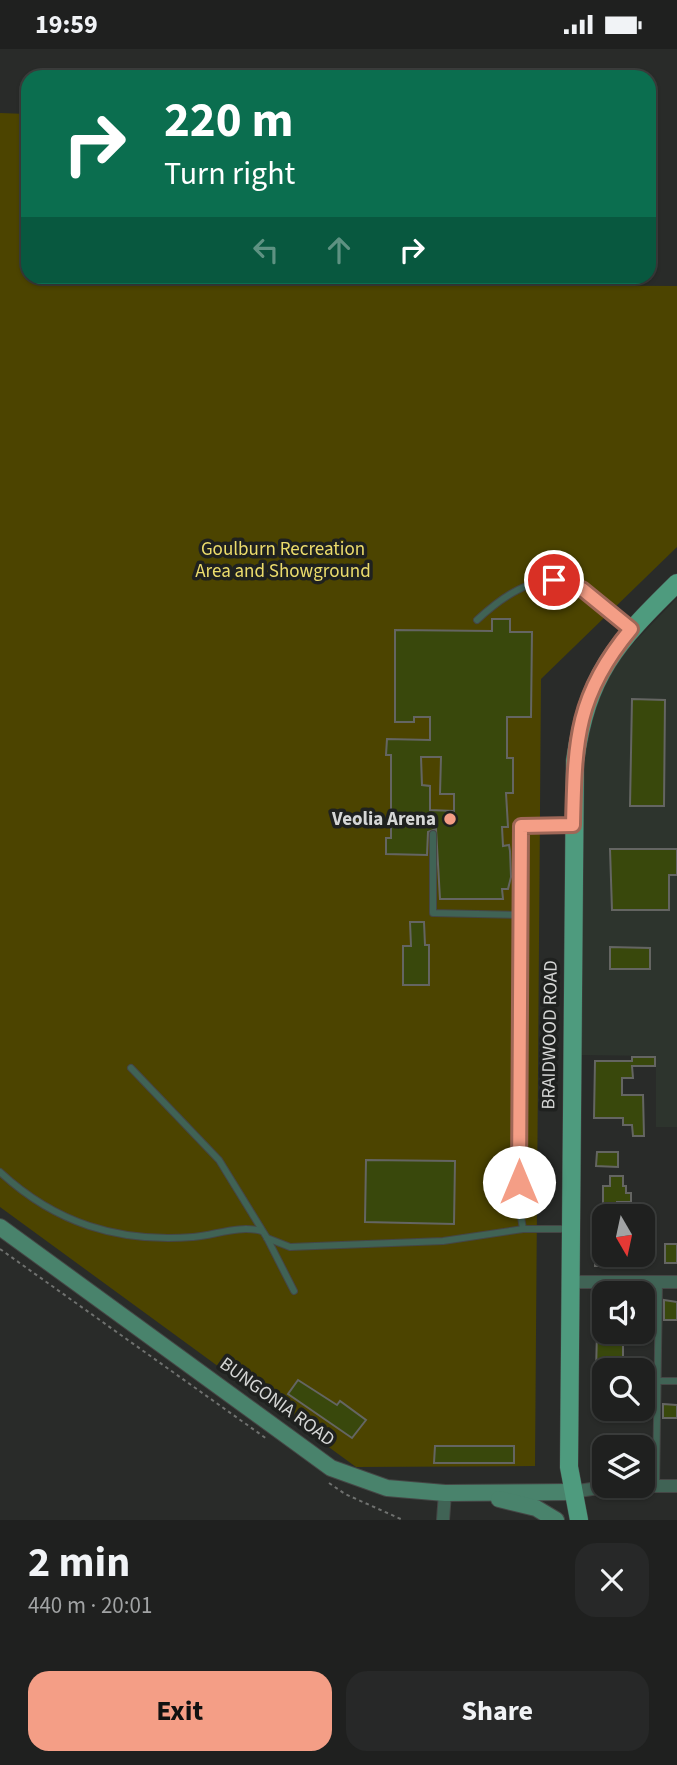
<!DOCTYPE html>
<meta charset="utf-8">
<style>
body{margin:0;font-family:"Source Sans 3",sans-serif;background:#272828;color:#f1f3f6;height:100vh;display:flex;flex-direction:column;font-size:26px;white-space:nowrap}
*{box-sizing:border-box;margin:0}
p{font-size:23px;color:#a1a3a4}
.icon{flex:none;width:38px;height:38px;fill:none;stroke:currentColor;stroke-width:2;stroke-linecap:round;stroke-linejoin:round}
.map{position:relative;height:1471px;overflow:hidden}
.details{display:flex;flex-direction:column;background:#1f201f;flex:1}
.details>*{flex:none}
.banner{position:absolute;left:21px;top:21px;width:635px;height:214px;border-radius:21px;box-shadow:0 2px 5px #0004,0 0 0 2px #3c3e3d;background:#0b6e4f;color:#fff;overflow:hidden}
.needle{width:46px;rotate:171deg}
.buttons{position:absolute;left:592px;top:1155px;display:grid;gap:14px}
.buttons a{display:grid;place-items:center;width:63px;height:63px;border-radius:14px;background:#1f201f;box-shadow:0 2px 5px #0004,0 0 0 2px #3c3e3d;font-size:35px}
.pin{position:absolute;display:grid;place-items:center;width:60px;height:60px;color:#fff;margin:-30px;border:4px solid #fff;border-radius:50%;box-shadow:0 2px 7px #0007}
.me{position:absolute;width:77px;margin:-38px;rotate:0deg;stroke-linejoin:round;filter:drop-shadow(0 0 5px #0008)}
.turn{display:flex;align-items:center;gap:24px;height:147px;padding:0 28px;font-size:32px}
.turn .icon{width:91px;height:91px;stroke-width:2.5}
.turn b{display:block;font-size:49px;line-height:60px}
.lanes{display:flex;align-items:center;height:66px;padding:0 28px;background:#0003;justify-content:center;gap:35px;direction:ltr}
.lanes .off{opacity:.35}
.round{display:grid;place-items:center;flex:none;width:74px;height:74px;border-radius:21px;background:#272828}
.headline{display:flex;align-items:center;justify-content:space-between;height:119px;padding:0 28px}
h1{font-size:42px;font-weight:700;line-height:52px}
.action{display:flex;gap:14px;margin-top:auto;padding:14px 28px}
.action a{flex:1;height:80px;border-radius:21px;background:#f49e86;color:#111;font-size:28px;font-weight:700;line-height:80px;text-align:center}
.action a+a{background:#272828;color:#f1f3f6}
.status{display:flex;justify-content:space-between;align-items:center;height:49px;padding:0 35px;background:#1f201f;direction:ltr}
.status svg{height:19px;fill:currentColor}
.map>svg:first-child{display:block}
.built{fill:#2d342d}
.green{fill:#4c4400}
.building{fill:#39480c;stroke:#646562;stroke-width:2;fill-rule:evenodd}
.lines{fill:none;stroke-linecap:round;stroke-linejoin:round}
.lane-casing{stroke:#454645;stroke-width:8}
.street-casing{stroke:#454645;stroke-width:14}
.secondary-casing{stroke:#454645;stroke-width:18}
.primary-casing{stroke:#454645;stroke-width:19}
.path{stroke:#6f716f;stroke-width:2;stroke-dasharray:3.5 3.5;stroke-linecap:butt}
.lane{stroke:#406355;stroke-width:6}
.street{stroke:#406355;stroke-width:12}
.secondary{stroke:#49836c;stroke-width:16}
.primary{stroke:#4e9b7e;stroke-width:18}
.route-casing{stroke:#9f6757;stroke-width:18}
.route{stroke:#f49e86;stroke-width:12}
.poi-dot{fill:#f49e86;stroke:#1f211f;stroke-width:2.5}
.labels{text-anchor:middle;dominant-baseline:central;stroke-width:7;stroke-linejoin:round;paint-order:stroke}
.park-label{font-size:19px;fill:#ecdc6c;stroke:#1f211f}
.poi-label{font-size:19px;font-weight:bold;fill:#d5d6d5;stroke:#1f211f;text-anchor:end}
.street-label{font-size:19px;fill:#d5d6d5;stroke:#1f211f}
</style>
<div class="status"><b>19:59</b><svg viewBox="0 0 49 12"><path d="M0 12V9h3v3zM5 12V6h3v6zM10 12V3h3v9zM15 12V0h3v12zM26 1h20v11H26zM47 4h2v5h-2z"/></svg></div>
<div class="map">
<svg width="677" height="1471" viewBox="0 0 677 1471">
<rect width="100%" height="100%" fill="#292b29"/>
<path class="built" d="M677,549v529h-21v-71l-76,-1 1,-269 4,-49 20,-57 20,-28z"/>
<path class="green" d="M0,64l28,1v163h422l1,8 226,1v261l-136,132 -6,787 -179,1 -356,-260z"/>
<g class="building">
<path d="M492,570h18v13h22l-1,85h-24v41h6v35h-7l2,34h-6l1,19 6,-1 1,6 1,26 -3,12h-6l1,10h-63l-4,-70 -8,3 -1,23 -41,-1v-16h5v-83h-5l1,-16 43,1v-23h-16v5h-19v-92l97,1zM421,708h20l-1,37h14v17l-24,-1v-24l-8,-1z"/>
<path d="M632,650l33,1 -1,106h-34z"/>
<path d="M610,800h67v26h-8v35h-57z"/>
<path d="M410,873h14l1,23h4v40h-26v-39h8z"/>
<path d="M610,898l40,1v21h-40z"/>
<path d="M632,1008h23v9h-23l1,12h-11v17h21l1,41h-11l-1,-11h-9v-7h-29l1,-57h37z"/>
<path d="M597,1103h21v15l-22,-1z"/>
<path d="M366,1111l89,1 -1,63 -89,-2z"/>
<path d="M610,1127h13v10h3v7h5v9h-14v6h-14v-22h7z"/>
<path d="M642,1178h12l-1,14h-11z"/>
<rect x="665" y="1195" width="12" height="19"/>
<path d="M595,1201h9v5h11v11h-20z"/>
<path d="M664,1251l13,2v18h-13z"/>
<path d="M597,1283h26v38h-19v41h-9z"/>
<path d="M298,1331l39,25 3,-4 26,19 -14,18 -64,-44z"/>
<path d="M642,1332h9v37l-11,-1z"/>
<path d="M663,1355l14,1v13h-14z"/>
<rect x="642" y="1396" width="9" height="23"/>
<path d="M435,1397h79v17h-80z"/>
</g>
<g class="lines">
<g class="lane-casing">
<g id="lane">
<path d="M477,571c62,-57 95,-48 153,7"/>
<path d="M433,785v79l88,2"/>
<path d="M131,1019l88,92 48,78 27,53"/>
<path d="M0,1123c55,51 118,71 193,65 23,-2 45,-12 69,-6"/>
<path d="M523,1180l-4,-24 2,-379 50,-1"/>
<path d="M267,1189l23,9 153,-6 80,-12h46"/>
<path d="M657,1332h20"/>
<path d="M656,1437l3,-204"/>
</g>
</g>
<g class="street-casing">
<g id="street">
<path d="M568,1233h109"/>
<path d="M639,1437h38"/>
<path d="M572,1443l39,-6"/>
<path d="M443,1471l2,-27"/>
</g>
</g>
<g class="secondary-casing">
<g id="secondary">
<path d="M0,1178l331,241 56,20 58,5 127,-1"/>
<path d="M499,1450l37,9 20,12"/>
</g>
</g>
<g class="primary-casing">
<path id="primary" d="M579,1471l-10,-53 6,-706c12,-87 41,-118 102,-178"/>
</g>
<g class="path">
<path d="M0,1200l267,190"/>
<path d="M329,1434l16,11 58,26"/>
</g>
<use href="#lane" class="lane"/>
<use href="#street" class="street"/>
<use href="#secondary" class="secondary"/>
<use href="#primary" class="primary"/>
</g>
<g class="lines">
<g class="route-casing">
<path id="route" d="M519,1133l2,-356 52,-1c2,-83 2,-129 58,-196l-49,-40 -28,-9"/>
</g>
<use href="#route" class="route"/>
</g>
<circle class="poi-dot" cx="450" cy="770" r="7"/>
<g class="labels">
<g class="park-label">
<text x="283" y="500">Goulburn Recreation<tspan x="283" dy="22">Area and Showground</tspan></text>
</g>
<g class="poi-label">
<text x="436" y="770">Veolia Arena</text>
</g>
<g class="street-label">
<text transform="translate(550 986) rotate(-89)">BRAIDWOOD ROAD</text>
<text transform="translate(277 1353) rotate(36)">BUNGONIA ROAD</text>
</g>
</g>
</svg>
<div class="buttons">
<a><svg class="needle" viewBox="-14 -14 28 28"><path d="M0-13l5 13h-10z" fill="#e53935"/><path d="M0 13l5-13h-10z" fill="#a1a3a4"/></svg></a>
<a><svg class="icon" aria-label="sound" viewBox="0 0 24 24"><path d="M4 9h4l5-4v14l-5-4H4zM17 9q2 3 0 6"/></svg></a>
<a><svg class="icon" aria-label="search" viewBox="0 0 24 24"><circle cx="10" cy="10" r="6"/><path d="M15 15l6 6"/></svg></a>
<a><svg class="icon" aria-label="layers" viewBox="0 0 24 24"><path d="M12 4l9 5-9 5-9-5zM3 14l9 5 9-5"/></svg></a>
</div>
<div class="pin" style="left:554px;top:531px;background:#d93025"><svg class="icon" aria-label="arrive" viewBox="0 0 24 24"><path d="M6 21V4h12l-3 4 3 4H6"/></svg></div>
<svg class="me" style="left:519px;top:1133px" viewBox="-20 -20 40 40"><circle r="19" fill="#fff"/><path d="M0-13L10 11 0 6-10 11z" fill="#f49e86"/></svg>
<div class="banner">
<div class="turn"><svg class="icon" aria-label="right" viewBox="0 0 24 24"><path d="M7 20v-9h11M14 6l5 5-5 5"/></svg><div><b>220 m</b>Turn right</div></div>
<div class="lanes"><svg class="icon off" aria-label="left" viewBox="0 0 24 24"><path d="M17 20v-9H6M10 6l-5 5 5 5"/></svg><svg class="icon off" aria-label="ahead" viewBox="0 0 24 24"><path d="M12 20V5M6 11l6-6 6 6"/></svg><svg class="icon" aria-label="right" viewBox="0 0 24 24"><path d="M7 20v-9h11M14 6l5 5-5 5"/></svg></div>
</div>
</div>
<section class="details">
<div class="headline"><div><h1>2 min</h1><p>440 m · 20:01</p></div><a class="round"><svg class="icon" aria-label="close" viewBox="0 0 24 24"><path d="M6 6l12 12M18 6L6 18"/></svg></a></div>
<div class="action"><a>Exit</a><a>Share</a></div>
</section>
